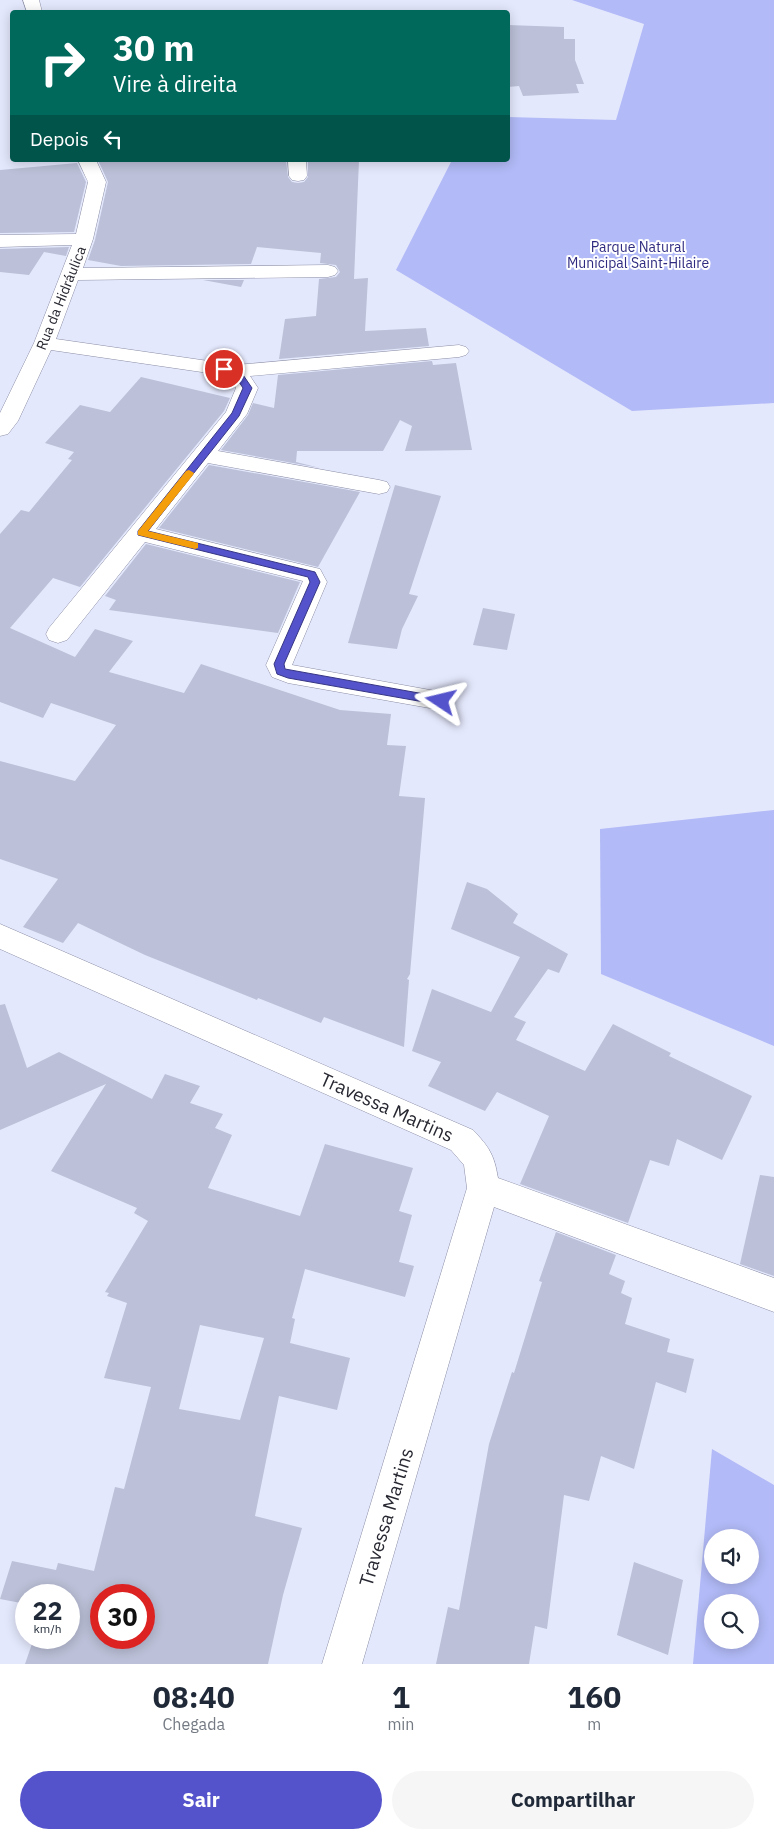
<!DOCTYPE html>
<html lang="pt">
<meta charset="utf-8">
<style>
body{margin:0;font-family:"IBM Plex Sans",sans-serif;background:#f6f6f7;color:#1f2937;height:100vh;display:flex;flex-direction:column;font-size:19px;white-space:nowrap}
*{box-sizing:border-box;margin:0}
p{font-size:16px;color:#747a83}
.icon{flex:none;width:28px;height:28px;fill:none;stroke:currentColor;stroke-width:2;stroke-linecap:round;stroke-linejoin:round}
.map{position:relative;height:1664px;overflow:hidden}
.side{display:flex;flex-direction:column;background:#fff;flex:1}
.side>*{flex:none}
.top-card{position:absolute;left:10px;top:10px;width:500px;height:152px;border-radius:5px;box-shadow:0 2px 12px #0003;background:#00695c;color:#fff;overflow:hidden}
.buttons{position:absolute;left:704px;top:1529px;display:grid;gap:10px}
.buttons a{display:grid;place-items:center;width:55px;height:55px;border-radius:50%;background:#fff;box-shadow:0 2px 12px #0003;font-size:25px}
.speed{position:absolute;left:15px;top:1584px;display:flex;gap:10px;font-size:25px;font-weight:700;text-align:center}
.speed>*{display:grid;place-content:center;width:65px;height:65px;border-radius:50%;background:#fff;box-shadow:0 2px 12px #0003;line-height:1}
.speed small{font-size:12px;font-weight:400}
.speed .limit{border:8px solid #d22;background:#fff;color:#111}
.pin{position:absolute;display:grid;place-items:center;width:42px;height:42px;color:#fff;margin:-21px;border:2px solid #fff;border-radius:50%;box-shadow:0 1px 5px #0007}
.me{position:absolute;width:55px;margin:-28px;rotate:280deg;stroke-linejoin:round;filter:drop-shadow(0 0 4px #0008)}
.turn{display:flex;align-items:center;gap:18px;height:105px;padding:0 20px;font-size:22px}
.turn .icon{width:65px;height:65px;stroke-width:2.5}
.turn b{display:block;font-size:35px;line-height:42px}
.then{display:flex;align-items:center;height:48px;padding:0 20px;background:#0003;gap:10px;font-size:19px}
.eta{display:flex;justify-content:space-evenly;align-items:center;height:85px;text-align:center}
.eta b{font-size:30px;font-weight:800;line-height:35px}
.cta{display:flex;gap:10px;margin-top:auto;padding:10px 20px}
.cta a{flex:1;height:58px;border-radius:30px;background:#5453cb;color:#fff;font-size:20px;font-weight:800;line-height:58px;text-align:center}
.cta a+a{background:#f6f6f7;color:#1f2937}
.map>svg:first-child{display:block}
.green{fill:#b2baf7;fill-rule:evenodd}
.building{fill:#bcc0d8;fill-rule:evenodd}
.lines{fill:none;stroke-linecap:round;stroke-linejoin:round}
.minor-casing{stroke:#8b8ea5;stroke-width:1}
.minor{fill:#fff;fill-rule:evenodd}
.route{fill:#5453cb;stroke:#373684}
.slow{fill:#f59e0b}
.labels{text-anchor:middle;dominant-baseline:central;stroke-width:4;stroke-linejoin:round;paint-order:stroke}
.far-park-label{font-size:14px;fill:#2f2b80;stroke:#fff}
.far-street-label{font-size:14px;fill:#272831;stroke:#fff}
.near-street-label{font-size:19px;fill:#272831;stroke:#fff}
</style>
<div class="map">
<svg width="774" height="1664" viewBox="0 0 774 1664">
<rect width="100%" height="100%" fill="#e4e8fc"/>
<g class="green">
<path d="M572,0h202v403l-142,8 -236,-141 56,-110h56v-43l108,3 28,-96z"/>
<path d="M774,810v236l-173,-72 -1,-145z"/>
<path d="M712,1449l62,36v179h-81zM712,1538h38v37h-38zM750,1602v38h-38v-38z"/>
</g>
<g class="building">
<path d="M508,25l56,2v12h11v21l9,24h-8l3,9 -56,3 -4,-10 -11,1z"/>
<path d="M98,160h188l2,17 4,5 6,1 6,-1 4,-5v-17h51l-5,119 14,-1 -3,53 61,-3 3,18 -150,13 6,-40 31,-3 3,-37 17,-2 4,-5 -4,-7 -16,-2 1,-10 -64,-6 -6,17 -130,2 -33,-6 7,-20 13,-58z"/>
<path d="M77,163l9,19 -12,50 -74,1v-63z"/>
<path d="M69,247l-3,9 -22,-4 -15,23 -29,-3v-23z"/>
<path d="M203,280h41l-3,7z"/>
<path d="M432,361l1,4 23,-2 16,87 -67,1 7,-25 -12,-6 -17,31h-86l-1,11 24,6 -99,-18 27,-35 5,-12 21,5 4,-33z"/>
<path d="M141,377l89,21 -6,13 -144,176 -27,-9 -43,50 65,29 20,-28 38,12 -24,31 75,21 17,-29 139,46 51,4 -4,31 19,1 -7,50 26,2 -15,176 -3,5 2,1 -5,67 -80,-30 -3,6 -63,-25 -1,2 -112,-45 -67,-32 -15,20 -40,-16 35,-48 -58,-20v-98l75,20 41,-56 -65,-22 -8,15 -43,-16v-168l21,-24 8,2 43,-52 -4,-1 6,-7 -29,-9 35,-38 30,7z"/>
<path d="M209,465l151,27 -42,75 -159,-39z"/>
<path d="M395,485l46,11 -32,98 9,2 -16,33 -5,20 -49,-6z"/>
<path d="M146,544l154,38 -22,51 -169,-23 7,-10 -11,-4z"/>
<path d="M483,608l32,6 -8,36 -34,-5z"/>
<path d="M467,882l20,7 31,25 -5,9 55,31 -9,19 -11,-4 -34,48 12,5 -10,18 69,31 28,-47 58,29 -2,3 83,40 -30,64 -45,-21 -8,27 -19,-6 -22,63 -108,-39 29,-68 -52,-24 -12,19 -57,-25 13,-24 -29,-11 20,-62 59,23 29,-55 -69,-28z"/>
<path d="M5,1004l22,64 32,-16 93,47 13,-25 35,12 -10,17 33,11 -8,14 17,7 -24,53 92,28 25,-72 88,24 -14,43 13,4 -13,47 15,4 -9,31 -100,-28 -13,49 3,1 -5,24 60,15 -13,52 -58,-14 -24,120 47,12 -19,67 -15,69h-243l9,-26h35v-43h-43v9l-26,-5 12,-38 44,9 2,-7 36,8 21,-84 9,2 27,-102 -47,-9 23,-75 -20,-7 2,-3 -4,-1 43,-71 -14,-8 3,-5 -86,-37 55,-87 -106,46v-125zM200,1325l64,13 -24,82 -61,-11zM101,1595h43v43h-43z"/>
<path d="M760,1175l14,2v99l-34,-12z"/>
<path d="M556,1232l60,23 -7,19 16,7 -4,12 11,5 -7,26 45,15 -3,13 27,7 -8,34 -30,-11 -22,87 -33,-13 -12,45 -25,-6 -17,134 -12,-3 -6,38h-93l12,-57 11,3 30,-166 23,-72 2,1 28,-91 -3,-1z"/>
<path d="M634,1562l49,18 -15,75 -51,-20z"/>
</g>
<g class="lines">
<g class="minor-casing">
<g id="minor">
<path d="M23,0h16l3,12h-15z"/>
<path d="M78,160h18l10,22 -13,57 -10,29 245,-3 7,2 3,4 -3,4 -7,2 -250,3 -22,59 180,26 223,-20 7,2 3,4 -3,4 -7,2 -209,19 8,12 -11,26 -29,37 161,29 8,2 3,5 -3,5 -8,2 -171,-31 -52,66 164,40 7,13 -35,83 149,27 9,2 4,7 -4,7 -9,2 -153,-27 -16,-6 -6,-12 37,-84 -158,-39 -78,98 -9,3 -9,-3 -3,-6 3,-6 177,-216 10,-24 -7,-12 -178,-26 -33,71 -10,13 -8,2v-23l34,-70 38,-98 -72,2v-12l76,-1 12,-52z"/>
<path d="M288,160h18l1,16 -3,4 -6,1 -6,-1 -3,-4z"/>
<path d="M0,924l473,206c16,17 21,24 25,48l276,100v34l-280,-105 -132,457h-40l145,-476 -3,-23 -13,-15 -451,-201z"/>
</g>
</g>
<use href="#minor" class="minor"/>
</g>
<path class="route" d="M224,366l15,3 13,19 -13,28 -91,115 167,41 5,10 -36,82 1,5 156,28 5,4 -1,3 -4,1 -153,-27 -11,-4 -3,-10 36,-82 -2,-5 -170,-42v-4l94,-118 11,-25 -10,-15 -13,-2 -1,-2z"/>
<path class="slow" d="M189,470l5,3 -1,2 -45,56 50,12v5l-3,1 -57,-14v-4l48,-60z"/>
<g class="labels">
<g class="far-park-label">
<text x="638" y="247">Parque Natural<tspan x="638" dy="16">Municipal Saint-Hilaire</tspan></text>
</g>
<g class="far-street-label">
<text transform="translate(61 298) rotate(-68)">Rua da Hidráulica</text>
</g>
<g class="near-street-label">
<text transform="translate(387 1107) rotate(24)">Travessa Martins</text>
<text transform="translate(386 1517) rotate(-73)">Travessa Martins</text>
</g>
</g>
</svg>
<div class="buttons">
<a><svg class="icon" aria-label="sound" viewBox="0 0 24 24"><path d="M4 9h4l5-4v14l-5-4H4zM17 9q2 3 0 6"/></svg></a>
<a><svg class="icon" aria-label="search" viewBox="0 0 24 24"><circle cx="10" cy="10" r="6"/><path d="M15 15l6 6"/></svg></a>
</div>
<div class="speed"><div>22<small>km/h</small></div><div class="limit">30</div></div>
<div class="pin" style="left:224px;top:369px;background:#d93025"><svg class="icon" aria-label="arrive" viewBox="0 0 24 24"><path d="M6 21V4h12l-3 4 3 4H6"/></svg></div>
<svg class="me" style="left:441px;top:701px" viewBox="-20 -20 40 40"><path d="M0-17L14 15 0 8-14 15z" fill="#5453cb" stroke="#fff" stroke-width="4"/></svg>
<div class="top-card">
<div class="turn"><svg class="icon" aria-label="right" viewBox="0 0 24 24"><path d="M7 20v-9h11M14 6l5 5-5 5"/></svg><div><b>30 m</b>Vire à direita</div></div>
<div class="then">Depois<svg class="icon" aria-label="left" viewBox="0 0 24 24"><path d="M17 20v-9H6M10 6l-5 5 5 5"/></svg></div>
</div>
</div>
<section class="side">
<div class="eta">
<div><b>08:40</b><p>Chegada</p></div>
<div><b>1</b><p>min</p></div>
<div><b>160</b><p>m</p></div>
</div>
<div class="cta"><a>Sair</a><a>Compartilhar</a></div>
</section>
